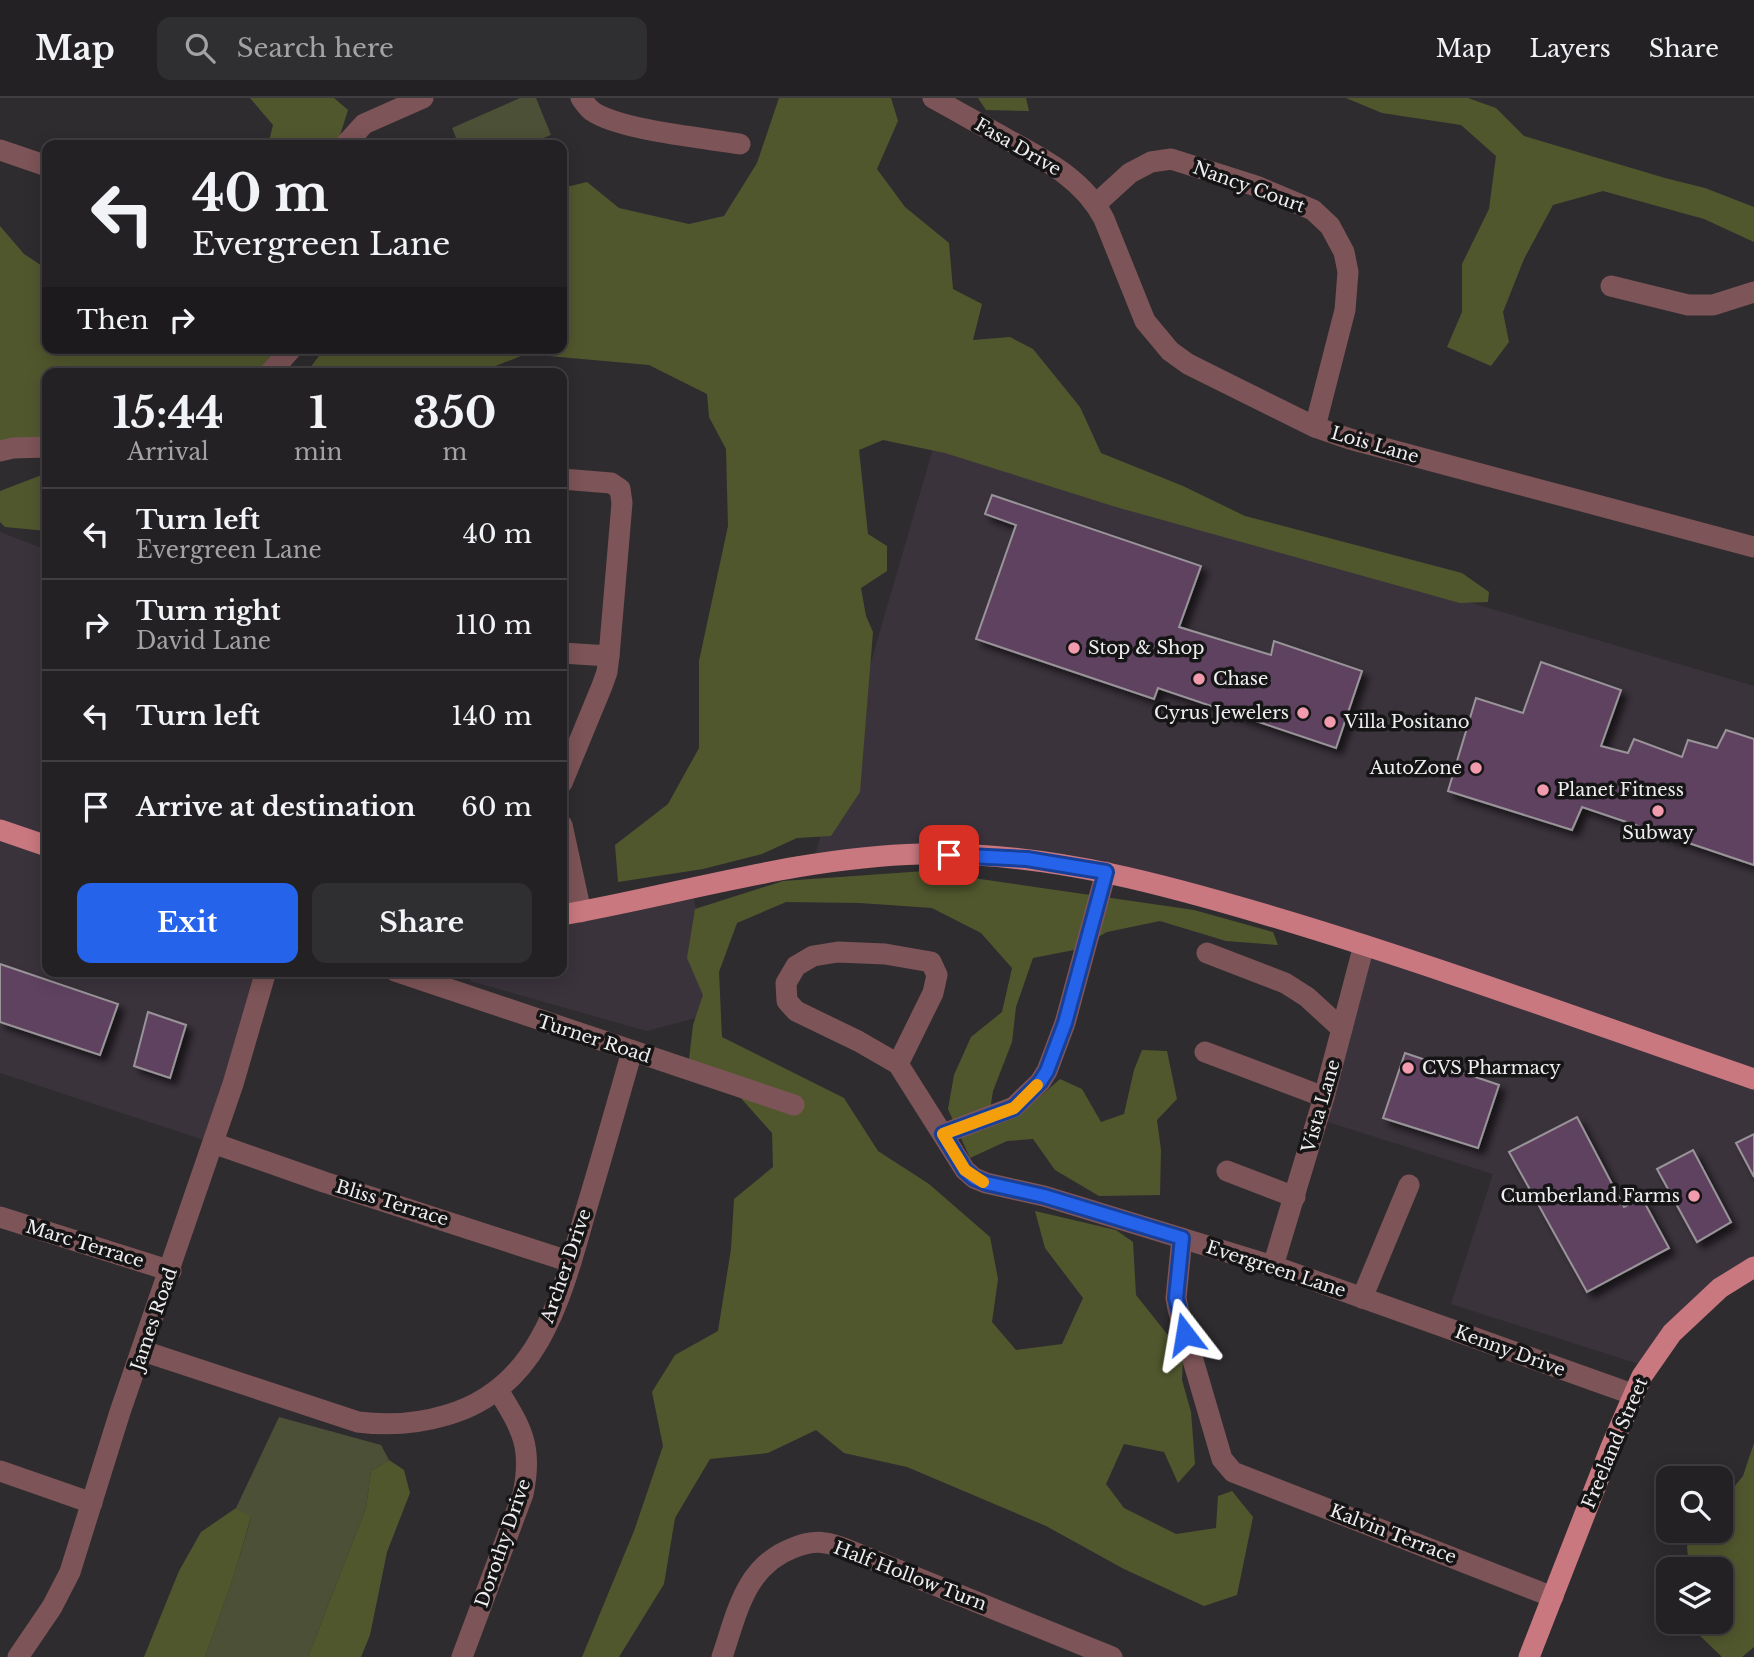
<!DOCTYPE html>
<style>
body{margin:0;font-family:"Libre Baskerville",serif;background:#2f2e31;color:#f1f3f6;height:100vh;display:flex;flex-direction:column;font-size:26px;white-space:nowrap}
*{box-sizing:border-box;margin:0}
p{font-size:23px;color:#a3a3a6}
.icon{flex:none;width:38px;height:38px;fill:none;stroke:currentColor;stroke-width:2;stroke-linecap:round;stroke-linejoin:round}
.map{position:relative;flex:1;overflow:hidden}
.sheet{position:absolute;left:42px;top:270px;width:525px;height:609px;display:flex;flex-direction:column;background:#232124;border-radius:14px;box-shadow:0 4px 18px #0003,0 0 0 2px #403e41}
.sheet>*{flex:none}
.banner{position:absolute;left:42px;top:42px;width:525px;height:214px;border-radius:14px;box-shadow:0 4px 18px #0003,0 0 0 2px #403e41;background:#232124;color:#f1f3f6;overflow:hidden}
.tools{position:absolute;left:1656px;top:1368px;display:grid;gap:14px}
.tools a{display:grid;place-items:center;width:77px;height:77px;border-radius:14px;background:#232124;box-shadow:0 4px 18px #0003,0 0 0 2px #403e41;font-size:35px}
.pin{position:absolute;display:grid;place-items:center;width:60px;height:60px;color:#fff;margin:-30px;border-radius:14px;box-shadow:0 4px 10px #0006}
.me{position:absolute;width:77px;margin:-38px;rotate:346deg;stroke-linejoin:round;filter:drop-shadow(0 0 5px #0008)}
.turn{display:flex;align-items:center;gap:24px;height:147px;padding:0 35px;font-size:32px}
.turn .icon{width:91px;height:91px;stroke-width:2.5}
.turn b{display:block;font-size:49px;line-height:60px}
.then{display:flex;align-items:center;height:66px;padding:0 35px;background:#0003;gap:14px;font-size:26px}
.eta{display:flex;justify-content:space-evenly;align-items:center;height:119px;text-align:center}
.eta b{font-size:42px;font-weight:800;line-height:49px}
.button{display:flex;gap:14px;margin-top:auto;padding:14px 35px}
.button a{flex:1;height:80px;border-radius:14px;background:#2563eb;color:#fff;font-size:28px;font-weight:800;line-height:80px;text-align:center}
.button a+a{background:#2f2e31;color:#f1f3f6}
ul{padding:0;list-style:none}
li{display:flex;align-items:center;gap:21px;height:91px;padding:0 35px;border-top:2px solid #403e41}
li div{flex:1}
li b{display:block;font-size:26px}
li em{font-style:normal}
header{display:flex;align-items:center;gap:42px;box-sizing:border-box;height:98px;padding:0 35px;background:#232124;border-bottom:2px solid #403e41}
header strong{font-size:33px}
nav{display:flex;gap:38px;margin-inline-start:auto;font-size:24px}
.search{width:490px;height:63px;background:#2f2e31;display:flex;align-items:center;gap:18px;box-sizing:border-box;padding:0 24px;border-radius:14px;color:#a3a3a6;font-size:26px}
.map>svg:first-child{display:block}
.built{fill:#3b333c}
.green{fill:#4c5036}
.forest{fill:#51572d}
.building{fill:#5f4261;stroke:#989498;stroke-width:2;filter:url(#shadow)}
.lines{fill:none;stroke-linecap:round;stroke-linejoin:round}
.minor{stroke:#7d5457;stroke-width:21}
.major{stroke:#ca787f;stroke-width:21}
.route-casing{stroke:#184099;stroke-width:18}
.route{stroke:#2563eb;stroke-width:12}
.slow{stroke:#f59e0b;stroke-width:12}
.poi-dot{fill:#f29aae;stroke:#161516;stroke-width:2.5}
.labels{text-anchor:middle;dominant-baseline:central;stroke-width:7;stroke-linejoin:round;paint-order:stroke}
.street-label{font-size:18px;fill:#efedf0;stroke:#161516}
.poi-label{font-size:18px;fill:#efedf0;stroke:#161516;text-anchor:start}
</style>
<header>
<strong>Map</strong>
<div class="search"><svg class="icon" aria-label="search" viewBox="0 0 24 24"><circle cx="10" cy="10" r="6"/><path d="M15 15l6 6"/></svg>Search here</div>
<nav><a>Map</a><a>Layers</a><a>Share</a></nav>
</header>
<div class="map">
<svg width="1754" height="1559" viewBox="0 0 1754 1559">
<defs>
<filter id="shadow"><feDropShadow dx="6" dy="6" stdDeviation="3.5" flood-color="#0009"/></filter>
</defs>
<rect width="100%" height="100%" fill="#2f2c30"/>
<g class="built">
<path d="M934,347l820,241v581l-106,100 -197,-63 42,-130 -175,-55 46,-174 -337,-86 -215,7z"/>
<path d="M0,434l47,18v421h219l-53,172 -213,-70z"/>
<path d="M562,727l18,82 112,-19 22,125 -67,18 -177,-50 -1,-10h93z"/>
</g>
<g class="green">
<path d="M520,0h16l15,37 -25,10h-67l-7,-17z"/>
<path d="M279,1319l102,28 8,15 -18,11 -5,37 -58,149h-103l29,-82 17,-57 -15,-10z"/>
</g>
<g class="forest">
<path d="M250,0h84l14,12 -11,35h-69l5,-20z"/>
<path d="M779,0h112l7,23 -21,48 28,38 44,36 4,46 29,15 -9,36 37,-3 23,12 47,58 21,46 82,33 62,30 217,57 27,19 -1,10 -28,1 -344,-96 -171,-54 -62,-13 -24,10 9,84 19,12v25l-26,17 5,28 7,16 -13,160 -29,44 -34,2 -35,16 -59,15 -85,13 -3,-37 53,-41 31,-56v-87l29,-135 -2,-77 -17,-32 -2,-23 -58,-29 -123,-11 -48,19h-172l19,-25h237v-160l25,-6 32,26 70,16 35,-8 33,-53z"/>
<path d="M978,0h48l3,13 -43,-1z"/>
<path d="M1346,0h122l28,10 28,28 141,42 40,10 49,19v35l-50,-23 -101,-28 -50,14 -29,54 -21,53 6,30 -18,24 -44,-19 15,-35v-48l27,-55 7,-53 -35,-31 -79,-12z"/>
<path d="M0,128l24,28 23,15v79h232l-21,25h-211v68l-47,5z"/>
<path d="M47,375v58l-42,-4 -5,-5v-31z"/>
<path d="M925,773l269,39 79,22 5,13 -52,-4 -66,-20 -53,11 -33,18 -41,8 -17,49 -4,35 -19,49 -5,32 38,-14 34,-30 22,10 19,33 23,-8 10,-44 8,-20 25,1 10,48 -20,21 4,30 -1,45 -61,1 -44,-26 -22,-31 -26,2 -37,17 -22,-49 6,-34 17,-38 31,-25 10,-44 -31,-35 -49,-25 -72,-5 -74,-1 -49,21 -18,49 3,65 122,61 34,53 51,33 61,53 8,42 -6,43 24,28 46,-6 21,-46 -38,-50 -10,-37 81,19 17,12 3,53 47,59 -1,26 9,32 4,52 -17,19 -14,-31 -40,-8 -18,40 18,24 52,26 40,-6 2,-32 14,-5 21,26 -16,78 -33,11 -80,-37 -78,-43 -139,-59 -63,-14 -28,-23 -48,23 -58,6 -35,59 -11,66 -45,73h-37l52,-126 29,-85 -11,-54 23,-37 43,-24 13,-82 3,-50 39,-32 -1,-34 -33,-37 -50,-37 4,-34 10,-30 -16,-37 8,-49 88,-28z"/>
<path d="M1754,1345v204l-12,10h-20l-28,-27 -1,-8h27v-52h-31l-2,-24 12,-15h21v-27l23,-28z"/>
<path d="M389,1362l15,10 6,23 -23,59 -17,83 -9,22h-53l58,-149 5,-37z"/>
<path d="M236,1410l15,9 -17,58 -29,82h-61l35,-86 22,-39z"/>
</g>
<g class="building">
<path d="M992,397l209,71 -22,61 92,28 3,-14 88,30 -26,77 -178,-60 -4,11 -178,-60 40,-114 -31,-11z"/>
<path d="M1541,564l80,28 -20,56 27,7 6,-14 48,18 6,-17 29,8 9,-18 28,9v126l-172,-58 -10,23 -124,-39 28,-93 47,15z"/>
<path d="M0,866l118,40 -18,51 -100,-33z"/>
<path d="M148,914l38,13 -16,53 -36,-12z"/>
<path d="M1405,955l94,32 -21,63 -95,-30z"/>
<path d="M1577,1019l47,90 18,-9 27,50 -82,44 -78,-140z"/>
<path d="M1754,1036v43l-18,-34z"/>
<path d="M1693,1052l38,72 -34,20 -40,-73z"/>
</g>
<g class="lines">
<g class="minor">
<path d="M581,0c3,4 7,10 11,13 27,19 112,27 148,33"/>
<path d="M933,0c24,13 48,27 72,40 38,21 78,40 99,81l41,102 25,30 18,13 127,63 35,12 404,108"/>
<path d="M345,47l19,-21 59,-26"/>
<path d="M0,52l47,16"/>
<path d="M1096,106l34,-31 21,-11 20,-3 85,27 57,24 17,16 14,26 4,20 -3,38 -30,117"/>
<path d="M1611,188l77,19h25l41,-13"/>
<path d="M270,275l22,-25"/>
<path d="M0,353l13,-3 34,-1"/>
<path d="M562,381l49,4 9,6 2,14 -13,153 -47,-3"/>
<path d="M562,685l40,-97 5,-14 2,-16"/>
<path d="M562,727l19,87"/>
<path d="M838,854l47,2 46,8 6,13 -4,18 -35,71 -40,-23 -62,-30 -9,-10 -1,-18 10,-17 17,-10z"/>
<path d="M1207,855l78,30 22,14 35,32"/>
<path d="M395,873l399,134"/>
<path d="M1205,954l119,45"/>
<path d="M898,966l67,106 9,8 12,5 58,13 229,70 359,128"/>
<path d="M943,1036l71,-27 26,-25 7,-11 18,-48 41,-151"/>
<path d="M213,1045l111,39 247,80"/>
<path d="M1227,1073l68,26"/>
<path d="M0,1119l171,54"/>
<path d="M1182,1140l-6,60 2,11 44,150 11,13 320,125"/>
<path d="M1273,1168l51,-169 40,-152"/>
<path d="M1362,1200l47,-113"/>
<path d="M143,1253l215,71c31,4 59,2 89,-7 94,-27 115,-121 139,-205 16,-53 31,-106 46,-159"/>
<path d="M0,1373l92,32"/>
<path d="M18,1559l34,-50 18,-35 50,-160 113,-328 33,-113"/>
<path d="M462,1559l61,-163c10,-47 -1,-65 -25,-104"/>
<path d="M722,1559c15,-44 23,-91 71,-109 10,-4 22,-7 32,-5 9,1 18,5 26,8l261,106"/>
</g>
<g class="major">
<path d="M0,732l47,16"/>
<path d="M562,817c119,-21 237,-58 359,-61 129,-3 254,33 376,70 154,47 305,103 457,155"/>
<path d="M1529,1559l82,-210 31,-71 30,-43 48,-45 34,-21"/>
</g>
</g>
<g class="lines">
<g class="route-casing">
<path id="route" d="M949,757l78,4 79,13 -41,151 -18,48 -7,11 -26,26 -71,26 22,36 9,8 12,5 58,13 138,42 -6,60 9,36"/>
</g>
<use href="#route" class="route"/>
<path class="slow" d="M983,1084l-18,-12 -22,-36 71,-26 23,-23"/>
</g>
<g class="poi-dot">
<circle cx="1074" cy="550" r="7"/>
<circle cx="1199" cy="581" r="7"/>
<circle cx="1303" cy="615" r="7"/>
<circle cx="1330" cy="624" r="7"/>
<circle cx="1476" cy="670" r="7"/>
<circle cx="1543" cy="692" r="7"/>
<circle cx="1658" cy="713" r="7"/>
<circle cx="1408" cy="970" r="7"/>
<circle cx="1694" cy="1098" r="7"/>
</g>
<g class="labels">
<g class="street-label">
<text transform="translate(1018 49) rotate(30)">Fasa Drive</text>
<text transform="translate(1249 89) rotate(20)">Nancy Court</text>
<text transform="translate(1375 347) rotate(16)">Lois Lane</text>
<text transform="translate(594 941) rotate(18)">Turner Road</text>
<text transform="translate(1321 1008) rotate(-74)">Vista Lane</text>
<text transform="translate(392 1105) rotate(17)">Bliss Terrace</text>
<text transform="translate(85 1146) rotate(17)">Marc Terrace</text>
<text transform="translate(566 1168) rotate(-71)">Archer Drive</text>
<text transform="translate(1276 1171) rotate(18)">Evergreen Lane</text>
<text transform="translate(154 1221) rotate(-71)">James Road</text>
<text transform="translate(1510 1253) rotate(20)">Kenny Drive</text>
<text transform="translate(1615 1345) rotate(-67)">Freeland Street</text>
<text transform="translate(1393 1436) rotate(21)">Kalvin Terrace</text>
<text transform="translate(503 1445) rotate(-71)">Dorothy Drive</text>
<text transform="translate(910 1478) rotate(21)">Half Hollow Turn</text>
</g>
<g class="poi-label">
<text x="1088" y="550">Stop &amp; Shop</text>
<text x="1213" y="581">Chase</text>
<text x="1289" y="615" text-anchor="end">Cyrus Jewelers</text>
<text x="1344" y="624">Villa Positano</text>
<text x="1462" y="670" text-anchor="end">AutoZone</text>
<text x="1557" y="692">Planet Fitness</text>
<text x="1658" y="735" text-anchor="middle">Subway</text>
<text x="1422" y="970">CVS Pharmacy</text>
<text x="1680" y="1098" text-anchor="end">Cumberland Farms</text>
</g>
</g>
</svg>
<div class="tools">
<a><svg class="icon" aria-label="search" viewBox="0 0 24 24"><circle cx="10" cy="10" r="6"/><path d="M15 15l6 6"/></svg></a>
<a><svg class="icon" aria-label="layers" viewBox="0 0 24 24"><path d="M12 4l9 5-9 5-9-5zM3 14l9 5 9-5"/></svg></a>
</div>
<div class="pin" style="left:949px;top:757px;background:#d93025"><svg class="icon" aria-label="arrive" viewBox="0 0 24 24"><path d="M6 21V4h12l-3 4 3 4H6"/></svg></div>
<svg class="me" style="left:1185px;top:1236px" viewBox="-20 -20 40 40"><path d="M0-17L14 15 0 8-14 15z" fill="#2563eb" stroke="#fff" stroke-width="4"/></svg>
<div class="banner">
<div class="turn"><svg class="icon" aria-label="left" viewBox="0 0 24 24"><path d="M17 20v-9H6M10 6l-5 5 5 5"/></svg><div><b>40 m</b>Evergreen Lane</div></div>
<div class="then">Then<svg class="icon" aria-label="right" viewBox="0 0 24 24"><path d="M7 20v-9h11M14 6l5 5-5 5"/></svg></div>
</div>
<section class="sheet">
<div class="eta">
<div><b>15:44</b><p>Arrival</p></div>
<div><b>1</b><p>min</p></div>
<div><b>350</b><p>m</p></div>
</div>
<ul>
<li><svg class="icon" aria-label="left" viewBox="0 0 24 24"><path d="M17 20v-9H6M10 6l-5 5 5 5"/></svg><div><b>Turn left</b><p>Evergreen Lane</p></div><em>40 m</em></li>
<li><svg class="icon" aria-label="right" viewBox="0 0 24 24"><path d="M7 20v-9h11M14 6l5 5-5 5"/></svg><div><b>Turn right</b><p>David Lane</p></div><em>110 m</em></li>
<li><svg class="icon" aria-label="left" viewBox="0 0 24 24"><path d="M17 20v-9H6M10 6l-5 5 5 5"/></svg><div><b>Turn left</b></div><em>140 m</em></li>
<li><svg class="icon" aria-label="arrive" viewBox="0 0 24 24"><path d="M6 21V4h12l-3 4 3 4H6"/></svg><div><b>Arrive at destination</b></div><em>60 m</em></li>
</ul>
<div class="button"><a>Exit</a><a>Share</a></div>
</section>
</div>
